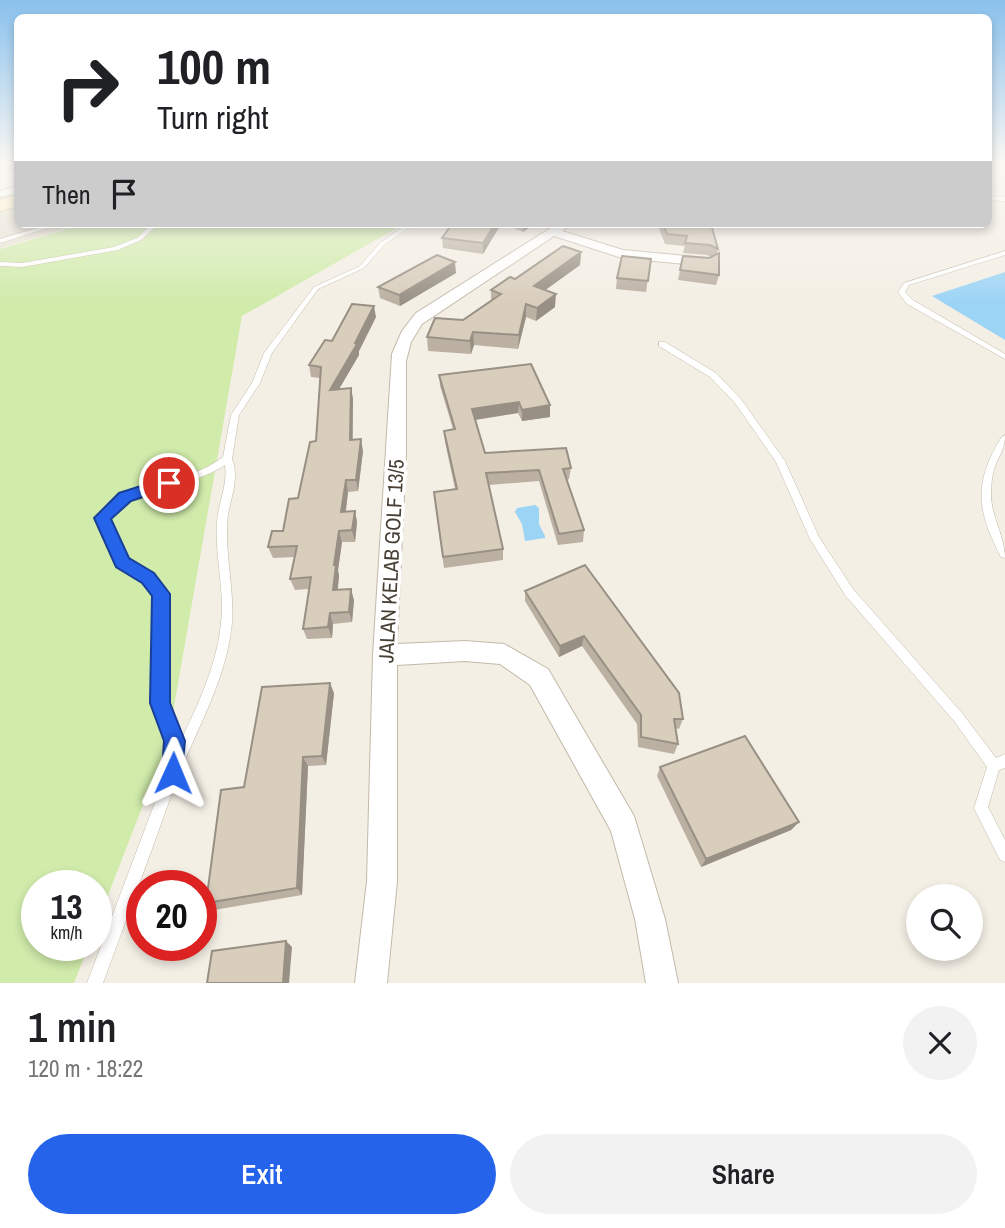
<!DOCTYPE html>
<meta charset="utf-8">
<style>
body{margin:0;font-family:"Archivo Narrow",sans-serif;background:#f2f2f2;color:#202124;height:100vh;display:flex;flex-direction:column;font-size:26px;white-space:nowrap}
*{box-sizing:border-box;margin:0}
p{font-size:23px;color:#757577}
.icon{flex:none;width:38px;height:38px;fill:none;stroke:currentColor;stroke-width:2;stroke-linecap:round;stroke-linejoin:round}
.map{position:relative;height:983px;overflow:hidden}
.side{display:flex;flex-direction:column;background:#fff;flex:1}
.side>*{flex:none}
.top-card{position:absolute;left:14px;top:14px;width:978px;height:214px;border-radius:10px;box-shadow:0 4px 10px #0003;background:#fff;color:#202124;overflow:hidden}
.tools{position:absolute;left:906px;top:884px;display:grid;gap:14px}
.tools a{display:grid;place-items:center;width:77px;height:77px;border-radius:50%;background:#fff;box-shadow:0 4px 10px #0003;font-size:35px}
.speed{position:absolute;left:21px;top:870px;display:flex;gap:14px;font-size:35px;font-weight:700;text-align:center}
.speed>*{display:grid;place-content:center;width:91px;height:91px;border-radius:50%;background:#fff;box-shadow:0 4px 10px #0003;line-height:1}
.speed small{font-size:18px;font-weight:400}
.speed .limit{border:10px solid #d22;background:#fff;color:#111}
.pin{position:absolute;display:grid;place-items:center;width:60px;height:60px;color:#fff;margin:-30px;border:4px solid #fff;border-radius:50%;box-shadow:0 2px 7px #0007}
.me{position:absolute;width:77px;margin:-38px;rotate:1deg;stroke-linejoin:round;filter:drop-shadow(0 0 5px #0008)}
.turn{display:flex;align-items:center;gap:24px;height:147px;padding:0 28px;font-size:32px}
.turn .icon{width:91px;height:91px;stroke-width:2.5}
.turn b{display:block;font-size:49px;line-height:60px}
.then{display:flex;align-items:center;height:66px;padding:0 28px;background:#0003;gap:14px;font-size:26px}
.round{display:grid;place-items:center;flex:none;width:74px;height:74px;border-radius:37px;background:#f2f2f2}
.summary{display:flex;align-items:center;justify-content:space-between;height:119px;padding:0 28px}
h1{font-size:42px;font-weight:600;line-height:52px}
.primary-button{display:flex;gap:14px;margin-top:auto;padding:14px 28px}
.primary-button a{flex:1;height:80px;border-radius:42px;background:#2563eb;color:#fff;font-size:28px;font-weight:600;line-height:80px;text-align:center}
.primary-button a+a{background:#f2f2f2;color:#202124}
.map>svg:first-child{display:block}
.residential{fill:#e8e1d3}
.green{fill:#d0ebaa}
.water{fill:#9cd4f5}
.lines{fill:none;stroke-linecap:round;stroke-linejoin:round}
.lane-casing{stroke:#c3b9aa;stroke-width:1}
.street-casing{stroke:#c3b9aa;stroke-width:2}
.secondary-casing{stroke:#d7c391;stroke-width:2}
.lane{fill:#fff;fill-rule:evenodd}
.street{fill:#fff;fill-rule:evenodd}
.secondary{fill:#ffefc4;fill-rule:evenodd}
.wall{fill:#bbb0a2}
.shaded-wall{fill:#989084}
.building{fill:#d9cdbc;stroke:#989084;stroke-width:2}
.route{fill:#2563eb;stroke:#184099;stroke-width:2}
.labels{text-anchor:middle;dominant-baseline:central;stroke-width:7;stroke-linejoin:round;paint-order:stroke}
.street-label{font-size:21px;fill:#473f34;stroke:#fff}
</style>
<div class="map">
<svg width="1005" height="983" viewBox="0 0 1005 983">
<rect width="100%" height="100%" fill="#f4efe5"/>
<path class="residential" d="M17,207l1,17h62l-80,24v-36z"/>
<path class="green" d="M84,224h320l-162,92 -74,425 -72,185v-40h-59v59h52l-15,38h-74v-734z"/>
<g class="water">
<path d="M1005,272v68l-73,-44z"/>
<path d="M535,505l4,3v16l6,12v2l-20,3 -3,-17 -7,-12 2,-4z"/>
</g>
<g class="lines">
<g class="lane-casing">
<g id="lane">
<path d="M989,196l16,1v4l-16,-1z"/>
<path d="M51,224h9l-60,19v-4z"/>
<path d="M152,224h7l-18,16 -23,10 -96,17 -22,-1v-4l22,1 92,-16 23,-9z"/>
<path d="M407,224h7l-30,21 -20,23 -46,21 -46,64 -12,30 -21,32 -7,44c9,22 -5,45 -5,68 -1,37 10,74 3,111 -8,48 -33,91 -50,135 -9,21 -16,43 -24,65 -18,48 -35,97 -53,145h-16l79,-210 3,-32 -15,-38 1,-108 -11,-14 -26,-16 -21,-47c23,-33 62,-33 97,-45 10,-4 19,-9 29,-16l8,-42 21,-32 12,-30 50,-66 46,-21 20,-23zM225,465c3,20 -7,38 -8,58 -2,28 5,57 5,85 -1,47 -21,91 -41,132l-15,-37v-109l-14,-19 -26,-16 -19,-40c33,-38 80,-28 118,-54z"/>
<path d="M1005,251v4l-96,30 -4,7 8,8 92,54v5l-98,-55 -9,-12 6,-9z"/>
<path d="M659,342h6l51,31 25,26 44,62 34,76 34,52 109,124 34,45 9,-4v14l-6,2 -11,37 17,33v22l-5,-2 -26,-52 13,-41 -33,-46 -109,-126 -35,-56 -34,-77 -41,-59 -25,-26 -51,-31z"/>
<path d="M1005,435c0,14 -5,19 -10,31 -3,9 -4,18 -4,28 0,23 14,42 14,64l-4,-1c-24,-46 -28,-73 0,-119z"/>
</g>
</g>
<g class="street-casing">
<g id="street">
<path d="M18,186v7l-18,4v-6z"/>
<path d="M557,224h14l-9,7 61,19 84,8 7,4 -7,4 -85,-8 -68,-22 -132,88 -11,18 -5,19v92l-9,191 68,-3 39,3 44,25 86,147 31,103 13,64h-32l-11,-64 -24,-88 -81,-146 -30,-21 -35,-3 -68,4v216l-10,102h-32l12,-102 6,-226 19,-301 10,-23 14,-18z"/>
</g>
</g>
<g class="secondary-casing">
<path id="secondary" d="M18,195v11l-18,5v-11z"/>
</g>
<use href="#lane" class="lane"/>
<use href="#street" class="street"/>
<use href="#secondary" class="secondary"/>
</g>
<g class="wall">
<path d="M0,165h18v9l-18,-7z"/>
<path d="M501,224l-18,30 -40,-6 -1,-10z"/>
<path d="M505,224h30l-12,8z"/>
<path d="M658,224h53l7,25 -1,5 2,21 -3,10 -38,-5 5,-24 26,2 2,-1 -4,-2 -24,-2 2,-7 -20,-2 -7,-18z"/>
<path d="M581,252l-1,13 -35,25 10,17 -19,14 -10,-4 -8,32 -44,-4 -3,9 -43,-3 -1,-14 36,-17 28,-19v-11l24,-11z"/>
<path d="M651,259l-5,33 -30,-3 1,-11z"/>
<path d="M456,273l-56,33 -20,-8 -2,-11z"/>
<path d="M376,317l-17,34v4l-20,34 12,-1 2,11v41l10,11 -5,40 -10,1 -2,20 9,-1 2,11 -2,20h-13l-4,28 1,6 -1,14 16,10 -2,22 -19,2 -1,14 -25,1 -4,-10 6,-40 -14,1 -5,-11 5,-22 -22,1 -5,-11 15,-16 15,-33 18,-57 4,-63 -9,-1 -2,-12 23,-24z"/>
<path d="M439,375l111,30v12l-28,4 -4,-8 -42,7 9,33 86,15 -2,11 -2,1 17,50 -1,12 -25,3 -19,-64 -50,4 14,64v11l-59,8 -9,-65 20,-14 -10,-47 -1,-11 9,-2 -13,-43z"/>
<path d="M585,565l98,154 -4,10 -3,-1 2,16 -4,10 -36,-7 -1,-23 -55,-78 -23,11 -34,-56v-10z"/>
<path d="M334,693l-8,72 -18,1 -6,129 -88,15 -8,-7z"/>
<path d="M660,767l139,55 -8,8 -90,37 -44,-91z"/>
</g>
<g class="shaded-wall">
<path d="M495,224h6l-18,30v-11z"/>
<path d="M523,224h12l-12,8z"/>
<path d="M581,252l-1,13 -47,34 1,-13z"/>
<path d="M455,262l1,11 -56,33 -1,-11z"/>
<path d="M556,294l-1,13 -19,14 1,-13z"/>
<path d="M526,304v13l-8,32 1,-14z"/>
<path d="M374,306l2,11 -17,34v4l-27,46 -2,-11z"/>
<path d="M473,332l1,13 -3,9 -1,-13z"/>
<path d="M351,388l2,11 -1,52 -2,-11z"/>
<path d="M519,402l-1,11 -45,7 -1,-11z"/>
<path d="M550,405v12l-28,4v-11z"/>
<path d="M361,439l2,12 -5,40 -2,-11z"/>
<path d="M346,480l2,12 -4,31 -3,-11z"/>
<path d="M355,511l2,11 -2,20 -3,-12z"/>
<path d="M339,531l3,11 -4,28 1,6 -3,25 -3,-11 1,-25z"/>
<path d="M351,589l3,11 -2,22 -3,-10z"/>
<path d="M330,613l3,11 -1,14 -4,-11z"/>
<path d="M584,636l-2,10 -23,11 1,-11z"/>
<path d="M330,683l4,10 -8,72 -4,-9z"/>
<path d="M303,757l5,9 -6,129 -5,-7z"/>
<path d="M799,822l-8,8 -90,37 5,-8z"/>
<path d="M286,941l6,6 -3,36h-6z"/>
</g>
<g class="building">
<path d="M452,224h43l-12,19 -41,-5z"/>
<path d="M663,224h48l7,25 -8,-4 -25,-2 2,-7 -20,-2z"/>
<path d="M563,246l18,6 -47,34 22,8 -19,14 -11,-4 -7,31 -46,-3 -3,9 -43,-4 8,-19 28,2 38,-26 -10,-4 19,-13 5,2z"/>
<path d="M719,253v22l-39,-5 3,-14 26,2z"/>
<path d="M437,255l18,7 -56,33 -21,-8z"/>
<path d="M622,256l29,3 -3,22 -31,-3z"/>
<path d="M352,304l22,2 -19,37 2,1 -27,46 21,-2 -1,52 11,-1 -5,41h-10l-5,32 14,-1 -3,19 -13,1 -5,34h2l-3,25 18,-1 -2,23 -19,1 -2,14 -25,2 8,-52 -21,2 7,-33 -29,1 4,-16h11l6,-32 9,-1 12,-56 6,-1 5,-74 -12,-2 16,-25 7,1z"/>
<path d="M531,364l19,41 -28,5 -3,-8 -47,7 13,44 81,-5 5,20 -8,1 21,61 -25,4 -20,-64 -53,3 17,76 -60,8 -9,-65 23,-3 -13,-58 11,-2 -16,-54z"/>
<path d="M585,565l94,128 4,26h-9l4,25 -37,-7v-22l-57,-79 -24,10 -35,-55z"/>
<path d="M330,683l-8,73 -19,1 -6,131 -91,15 15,-113 23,-3 18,-100z"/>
<path d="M745,736l54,86 -93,37 -46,-92z"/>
<path d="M286,941l-3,42h-76l5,-32z"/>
</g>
<linearGradient id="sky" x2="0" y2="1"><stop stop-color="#89c1ed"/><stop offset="0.54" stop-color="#faf8f3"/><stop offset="1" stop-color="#faf8f3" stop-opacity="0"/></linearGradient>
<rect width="1005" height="303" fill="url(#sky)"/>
<path class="route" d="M169,477l7,6 -2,4 -43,14 -20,18 18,39 25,15 16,21v109l15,38 -4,39 -8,4 -8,-4 -3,-7 2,-32 -14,-38 2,-107 -10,-13 -26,-16 -22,-49 25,-25z"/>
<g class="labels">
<g class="street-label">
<text transform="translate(391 561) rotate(-87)">JALAN KELAB GOLF 13/5</text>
</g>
</g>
</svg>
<div class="tools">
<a><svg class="icon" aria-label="search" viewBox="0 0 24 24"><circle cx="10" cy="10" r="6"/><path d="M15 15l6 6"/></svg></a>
</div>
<div class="speed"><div>13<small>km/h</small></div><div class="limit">20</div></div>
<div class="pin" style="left:169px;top:483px;background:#d93025"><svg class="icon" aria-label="arrive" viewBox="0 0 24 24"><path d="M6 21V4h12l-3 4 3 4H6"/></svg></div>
<svg class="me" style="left:173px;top:773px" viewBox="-20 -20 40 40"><path d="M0-17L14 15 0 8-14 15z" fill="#2563eb" stroke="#fff" stroke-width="4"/></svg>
<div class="top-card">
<div class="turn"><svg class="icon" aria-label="right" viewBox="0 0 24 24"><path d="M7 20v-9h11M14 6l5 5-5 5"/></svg><div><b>100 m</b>Turn right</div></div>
<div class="then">Then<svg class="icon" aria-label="arrive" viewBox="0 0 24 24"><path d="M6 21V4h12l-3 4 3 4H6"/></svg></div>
</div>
</div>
<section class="side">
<div class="summary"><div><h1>1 min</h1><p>120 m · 18:22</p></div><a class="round"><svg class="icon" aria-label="close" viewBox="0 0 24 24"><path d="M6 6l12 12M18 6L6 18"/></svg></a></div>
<div class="primary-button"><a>Exit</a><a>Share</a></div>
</section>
